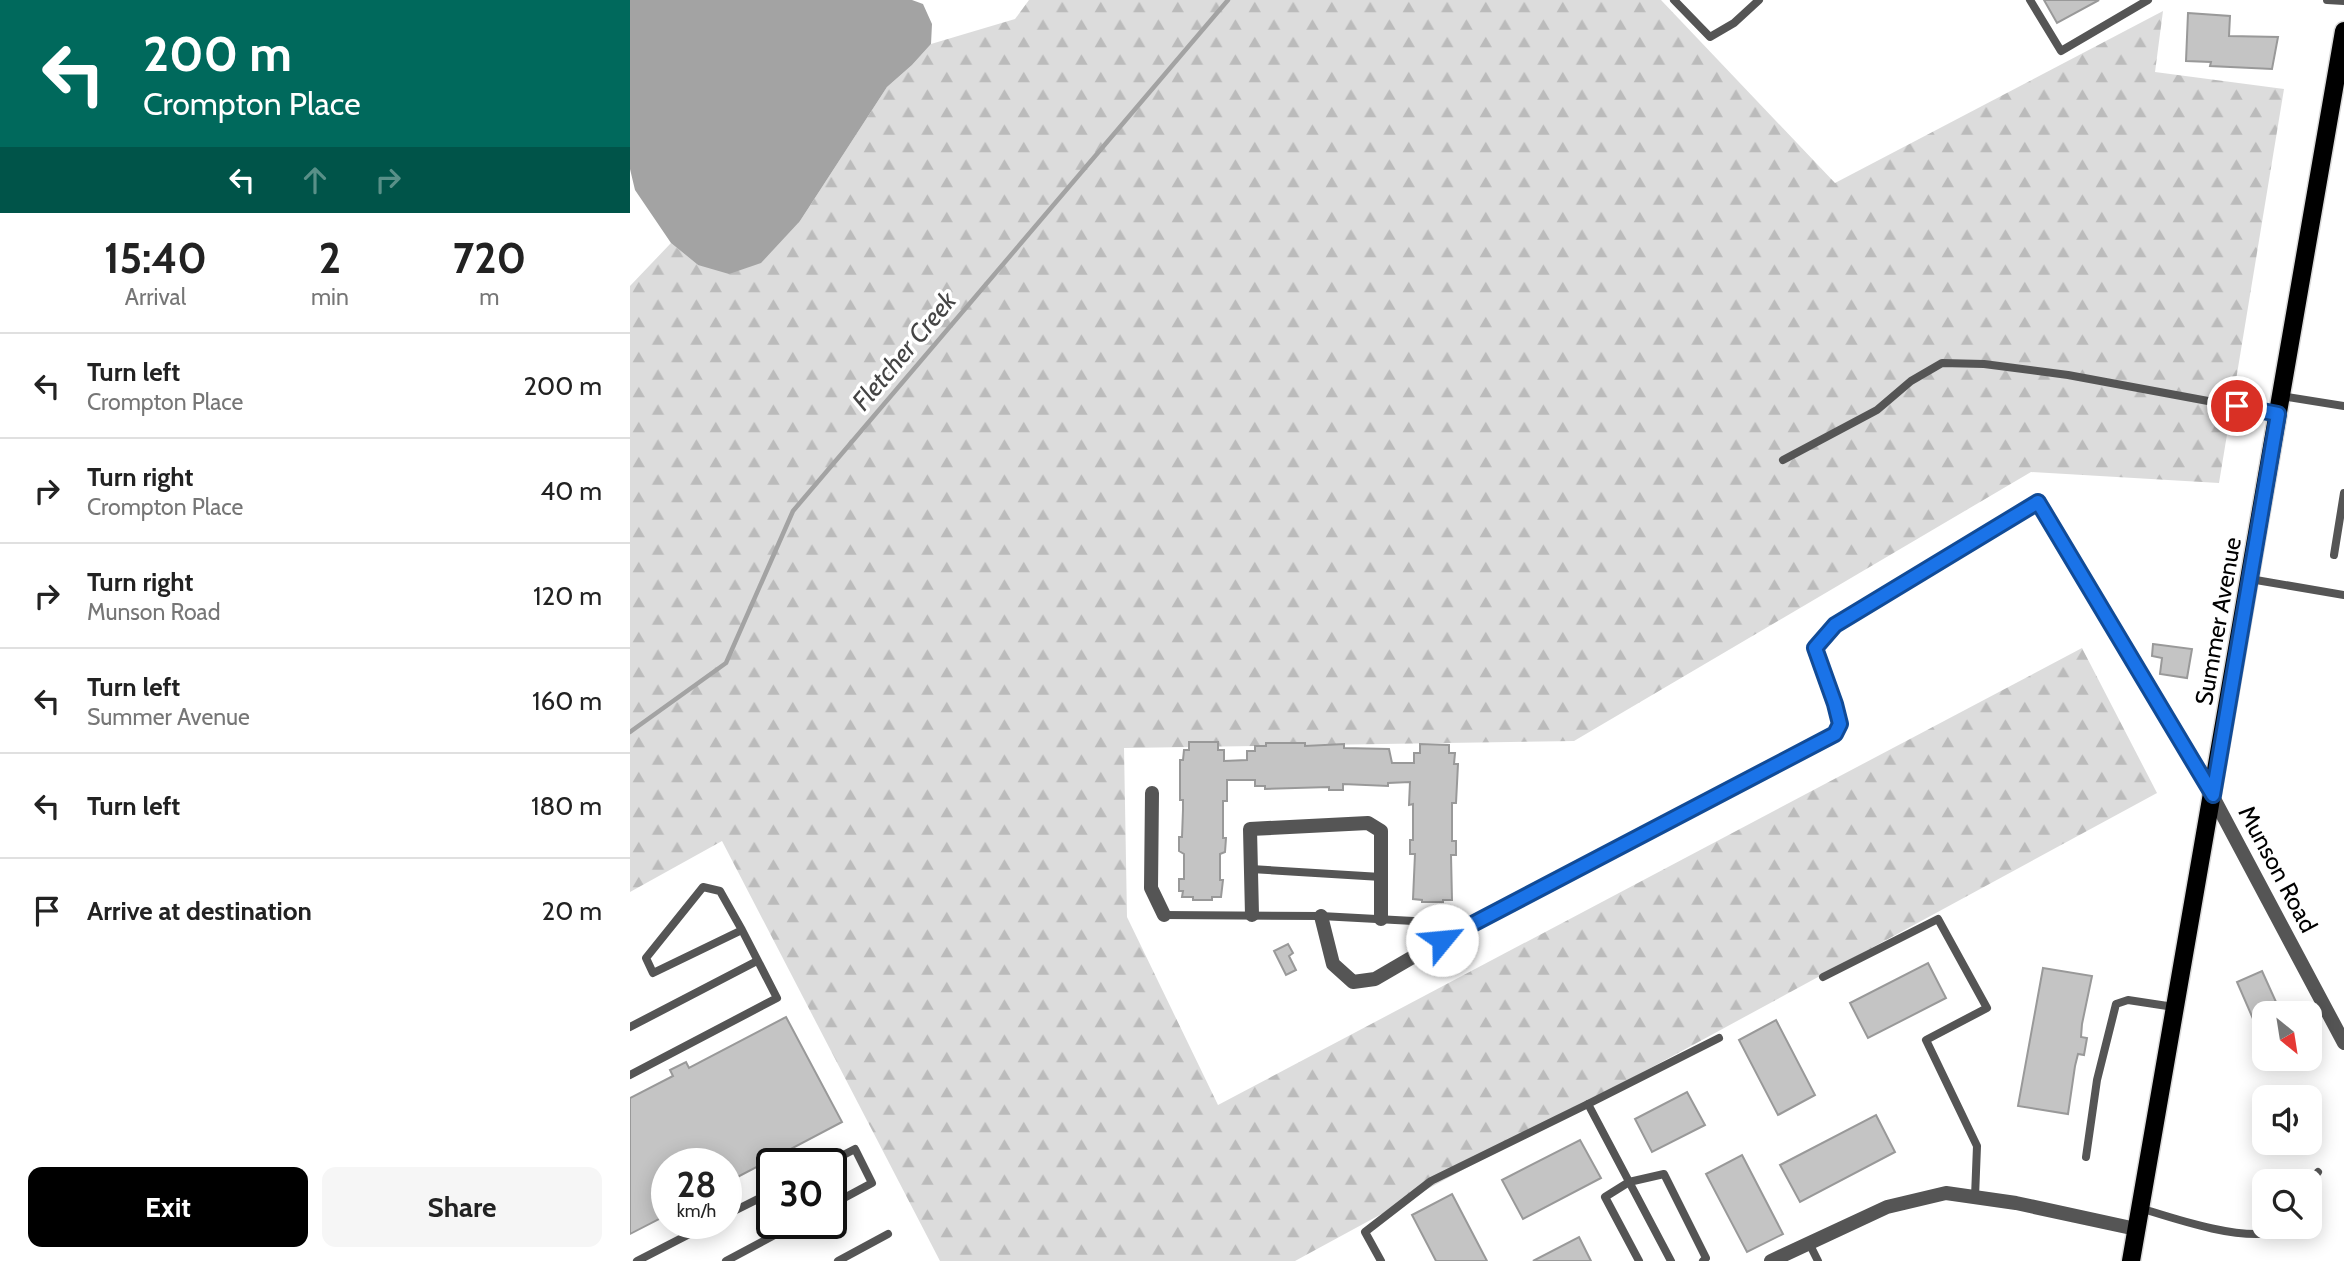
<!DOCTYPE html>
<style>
body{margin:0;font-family:Cabin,sans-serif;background:#f6f6f6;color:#222;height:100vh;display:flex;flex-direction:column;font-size:26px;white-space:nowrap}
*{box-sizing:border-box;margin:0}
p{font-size:23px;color:#767676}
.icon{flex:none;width:38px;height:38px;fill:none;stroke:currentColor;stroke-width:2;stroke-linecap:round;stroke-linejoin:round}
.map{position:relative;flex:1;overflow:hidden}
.side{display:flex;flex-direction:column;background:#fff;width:630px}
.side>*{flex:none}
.hud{background:#00695c;color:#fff;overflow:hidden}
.needle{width:46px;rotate:150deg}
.buttons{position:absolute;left:1622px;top:1001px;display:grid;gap:14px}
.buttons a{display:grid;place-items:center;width:70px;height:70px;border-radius:14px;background:#fff;box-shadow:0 4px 18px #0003;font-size:35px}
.speed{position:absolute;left:21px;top:1148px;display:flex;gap:14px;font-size:35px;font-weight:700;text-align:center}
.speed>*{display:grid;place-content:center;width:91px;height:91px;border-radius:50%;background:#fff;box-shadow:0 4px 18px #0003;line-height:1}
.speed small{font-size:18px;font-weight:400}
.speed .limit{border:4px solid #111;border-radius:10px;background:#fff;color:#111}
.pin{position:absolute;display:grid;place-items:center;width:60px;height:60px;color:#fff;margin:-30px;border:4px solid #fff;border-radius:50%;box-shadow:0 2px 7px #0007}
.me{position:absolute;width:77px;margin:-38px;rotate:62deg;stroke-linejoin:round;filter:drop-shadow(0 0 5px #0008)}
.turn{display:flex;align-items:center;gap:24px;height:147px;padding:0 28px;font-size:32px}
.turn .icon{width:91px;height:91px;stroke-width:2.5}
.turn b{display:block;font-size:49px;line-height:60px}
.lanes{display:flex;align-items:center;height:66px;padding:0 28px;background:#0003;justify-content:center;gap:35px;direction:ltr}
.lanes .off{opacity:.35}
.eta{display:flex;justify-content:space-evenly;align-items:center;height:119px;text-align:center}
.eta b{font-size:42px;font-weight:800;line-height:49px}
.button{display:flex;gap:14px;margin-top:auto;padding:14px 28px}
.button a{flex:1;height:80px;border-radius:14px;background:#000;color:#fff;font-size:28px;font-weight:800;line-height:80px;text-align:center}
.button a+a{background:#f6f6f6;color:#222}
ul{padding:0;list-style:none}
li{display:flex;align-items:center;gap:21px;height:105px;padding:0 28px;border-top:2px solid #e0e0e0}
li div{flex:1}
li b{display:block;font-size:26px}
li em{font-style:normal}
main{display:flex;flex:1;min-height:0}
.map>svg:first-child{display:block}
.forest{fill:url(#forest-firs)}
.water{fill:#a3a3a3}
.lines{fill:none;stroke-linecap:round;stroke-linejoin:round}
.stream{stroke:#a3a3a3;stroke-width:4.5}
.building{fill:#c4c4c4;stroke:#999;stroke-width:2}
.primary-casing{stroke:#dbdbdb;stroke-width:21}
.lane{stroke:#555;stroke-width:8}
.street{stroke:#555;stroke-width:14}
.primary{stroke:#000;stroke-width:18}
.route-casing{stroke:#114b97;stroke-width:18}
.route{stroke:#1a73e8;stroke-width:12}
.labels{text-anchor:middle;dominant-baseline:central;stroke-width:7;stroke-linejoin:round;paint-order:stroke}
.street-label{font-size:24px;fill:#000;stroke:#fff}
.water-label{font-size:26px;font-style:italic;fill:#444;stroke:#fff}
</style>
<main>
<section class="side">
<div class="hud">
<div class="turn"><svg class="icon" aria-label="left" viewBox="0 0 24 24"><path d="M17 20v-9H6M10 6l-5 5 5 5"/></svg><div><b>200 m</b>Crompton Place</div></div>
<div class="lanes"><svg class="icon" aria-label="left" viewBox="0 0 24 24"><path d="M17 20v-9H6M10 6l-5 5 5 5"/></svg><svg class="icon off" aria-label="ahead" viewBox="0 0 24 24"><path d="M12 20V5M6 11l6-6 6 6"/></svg><svg class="icon off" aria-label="right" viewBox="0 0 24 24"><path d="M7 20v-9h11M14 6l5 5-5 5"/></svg></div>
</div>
<div class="eta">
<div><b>15:40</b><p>Arrival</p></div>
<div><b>2</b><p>min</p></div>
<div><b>720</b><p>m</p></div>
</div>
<ul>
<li><svg class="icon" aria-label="left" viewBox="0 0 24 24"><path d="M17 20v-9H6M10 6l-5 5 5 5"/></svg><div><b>Turn left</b><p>Crompton Place</p></div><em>200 m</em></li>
<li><svg class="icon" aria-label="right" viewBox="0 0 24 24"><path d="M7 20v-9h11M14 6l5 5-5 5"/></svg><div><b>Turn right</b><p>Crompton Place</p></div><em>40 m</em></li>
<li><svg class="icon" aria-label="right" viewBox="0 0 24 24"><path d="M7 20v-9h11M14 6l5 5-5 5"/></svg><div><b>Turn right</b><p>Munson Road</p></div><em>120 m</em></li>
<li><svg class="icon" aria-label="left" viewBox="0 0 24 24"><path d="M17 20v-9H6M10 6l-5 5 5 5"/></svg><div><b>Turn left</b><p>Summer Avenue</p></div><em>160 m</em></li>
<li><svg class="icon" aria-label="left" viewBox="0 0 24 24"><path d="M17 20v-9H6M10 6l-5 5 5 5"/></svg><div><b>Turn left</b></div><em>180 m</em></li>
<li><svg class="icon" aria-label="arrive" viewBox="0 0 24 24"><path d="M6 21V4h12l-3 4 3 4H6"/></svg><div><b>Arrive at destination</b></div><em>20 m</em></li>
</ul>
<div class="button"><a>Exit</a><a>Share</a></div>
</section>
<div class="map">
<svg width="1714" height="1261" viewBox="0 0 1714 1261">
<defs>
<pattern id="forest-firs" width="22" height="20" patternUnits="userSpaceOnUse" patternTransform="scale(1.75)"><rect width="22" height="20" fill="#dcdcdc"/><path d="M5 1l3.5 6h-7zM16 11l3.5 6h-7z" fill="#bbb"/></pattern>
</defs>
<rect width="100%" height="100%" fill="#fff"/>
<path class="forest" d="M399,0h632l174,183 328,-172 -8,61 129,17 -65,394 -188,-11 -457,269 -450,7 3,169 91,188 864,-457 75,145 -862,468h-355l-218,-420 -92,51v-606l41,-43 27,22 102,-44 87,-134 25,-22 19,-21 84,-25z"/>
<path class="water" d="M0,0h282l11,4 9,20 -1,20 -19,21 -25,22 -87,134 -39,42 -32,11 -31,-9 -27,-22 -36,-53 -5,-21z"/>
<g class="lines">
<path class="stream" d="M0,732l96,-69 67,-152 435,-511"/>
</g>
<g class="building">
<path d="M1414,0h55l-42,23z"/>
<path d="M1558,13l42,3 -1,20 49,1 -6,32 -62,-3 1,-4 -25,-1z"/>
<path d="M1523,644l39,5 -5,29 -27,-4 2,-16 -10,-2z"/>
<path d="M559,742h29v8h6v11l23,-1v-9h8v-5h11v-3h39v3l39,-2v4l45,1 3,14h22v-10h6v-9l29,1v8h6l-1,11h4l-2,39h-4v38h4v14h-5l1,45h-9v2h-21v-2l-9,-1 2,-45h-5v-14h3v-36l-4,1 1,-23 -22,1v3l-45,-2v6h-14v-3l-64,2v-3h-10v-6h-28v21h-4v37h3l-1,14 -5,2v26h3l-2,17h-9v3h-19v-3h-11l1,-6h-4v-12h5v-25l-5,-3v-14h3l1,-27v-10h-3v-40h3l1,-10h5z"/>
<path d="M658,944l5,9 -4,3 7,14 -10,5 -12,-24z"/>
<path d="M1298,963l18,35 -78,40 -18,-35z"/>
<path d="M1413,968l49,8 -10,48 -1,13 6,1 -3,17 -6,-1 -3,12 -7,48 -50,-8z"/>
<path d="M1632,971l19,42h-17v31l-27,-62z"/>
<path d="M156,1017l56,105 -116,61v-19h-59v51l-37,19v-136l43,-22 -3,-6 16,-8 3,6z"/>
<path d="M1146,1020l39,75 -37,20 -39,-75z"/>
<path d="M1057,1092l18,33 -53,27 -17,-33z"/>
<path d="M1246,1115l19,37 -95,50 -20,-37z"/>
<path d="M950,1140l21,38 -78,41 -21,-39z"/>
<path d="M1112,1155l41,79 -36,18 -41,-78z"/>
<path d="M822,1194l35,67h-51l-24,-46z"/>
<path d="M949,1237l12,24h-58z"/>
</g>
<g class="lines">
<g class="primary-casing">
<path id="primary" d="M1501,1261l213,-1230"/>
</g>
<g class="lane">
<path d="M1044,0l36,37 24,-14 25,-23"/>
<path d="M1400,0l31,51 87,-51"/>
<path d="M1697,0l17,1"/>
<path d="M1651,396l63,10"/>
<path d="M1153,460l94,-50 34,-29 31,-18 42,1 84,11 210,39"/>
<path d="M1704,555l10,-62"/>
<path d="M1620,579l94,16"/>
<path d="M621,869l130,8"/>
<path d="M534,915l157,1 148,8"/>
<path d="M1193,977l115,-58 49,89 -61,32 51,106 -2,51"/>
<path d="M0,1027l127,-66"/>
<path d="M0,1075l147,-77 -35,-68 -89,43 -7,-15 57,-71 17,4 22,39"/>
<path d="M1456,1157l11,-77 19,-76 12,-4 46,7"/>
<path d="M196,1164l29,-15 17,34 -41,22"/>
<path d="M1680,1182l8,-10"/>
<path d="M1510,1208c36,11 94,31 131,25l5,-6"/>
<path d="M96,1215l46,-23"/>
<path d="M1179,1243l9,18"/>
<path d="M7,1261l74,-38"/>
<path d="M96,1261l71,-38"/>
<path d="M208,1261l50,-27"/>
<path d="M751,1261l-16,-29 66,-51 157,-77"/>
<path d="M1009,1261l-34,-64 24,-15 35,-8 42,84 -3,3"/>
<path d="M1041,1261l-83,-157 131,-66"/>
</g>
<g class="street">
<path d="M522,793l-1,95 13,27"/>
<path d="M622,915l-2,-86 118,-6 13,8v88"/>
<path d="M691,916l12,48 20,18 22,-3 67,-39 393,-206 5,-10 -5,-20 -20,-56 20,-23 203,-123 174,293 132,248"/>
<path d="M1141,1261l116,-54 59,-14 70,10 120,26"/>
</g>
<use href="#primary" class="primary"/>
</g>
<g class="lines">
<g class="route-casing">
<path id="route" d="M812,940l393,-206 5,-10 -5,-20 -20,-56 20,-23 203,-123 175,293 65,-381 -41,-8"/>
</g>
<use href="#route" class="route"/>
</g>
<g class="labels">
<g class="street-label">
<text transform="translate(1588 621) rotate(-80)">Summer Avenue</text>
<text transform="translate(1648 869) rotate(62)">Munson Road</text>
</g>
<g class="water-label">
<text transform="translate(274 351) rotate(-50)">Fletcher Creek</text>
</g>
</g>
</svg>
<div class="buttons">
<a><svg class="needle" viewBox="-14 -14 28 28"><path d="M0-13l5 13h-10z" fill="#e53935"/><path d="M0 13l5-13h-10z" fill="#767676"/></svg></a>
<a><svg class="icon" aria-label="sound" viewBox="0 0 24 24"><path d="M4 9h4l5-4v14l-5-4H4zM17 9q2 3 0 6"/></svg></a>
<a><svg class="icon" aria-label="search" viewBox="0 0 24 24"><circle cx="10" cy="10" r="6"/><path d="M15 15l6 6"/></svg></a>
</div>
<div class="speed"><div>28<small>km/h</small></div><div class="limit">30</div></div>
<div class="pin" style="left:1607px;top:406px;background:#d93025"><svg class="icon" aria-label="arrive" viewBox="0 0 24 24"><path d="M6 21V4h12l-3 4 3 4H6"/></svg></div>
<svg class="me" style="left:812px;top:940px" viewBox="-20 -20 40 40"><circle r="19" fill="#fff"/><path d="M0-13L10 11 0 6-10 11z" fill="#1a73e8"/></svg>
</div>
</main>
